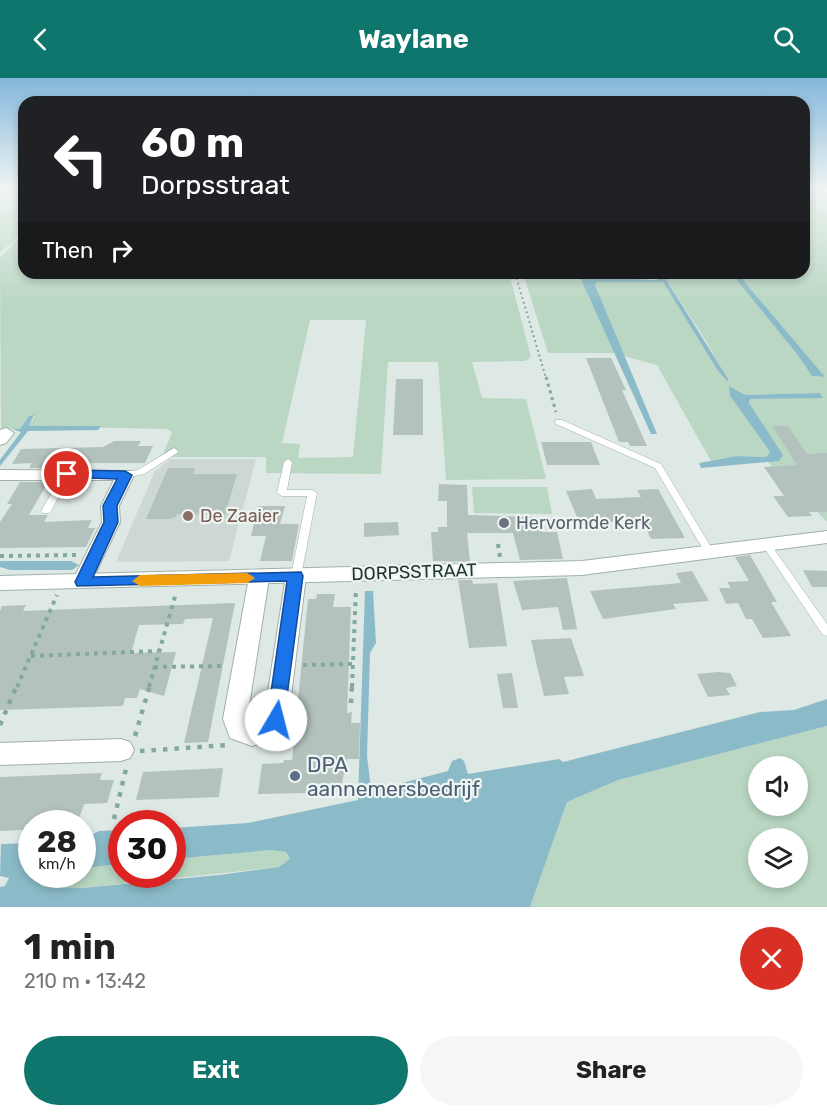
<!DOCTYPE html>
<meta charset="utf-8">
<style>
body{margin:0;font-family:Rubik,sans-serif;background:#f6f6f6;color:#222;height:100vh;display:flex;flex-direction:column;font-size:22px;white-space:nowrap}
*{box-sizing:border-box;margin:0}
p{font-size:20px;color:#767676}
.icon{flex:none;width:33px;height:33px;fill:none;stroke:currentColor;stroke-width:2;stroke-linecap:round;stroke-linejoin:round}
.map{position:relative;height:829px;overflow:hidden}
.drawer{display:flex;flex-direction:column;background:#fff;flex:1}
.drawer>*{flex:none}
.top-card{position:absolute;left:18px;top:18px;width:792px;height:183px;border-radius:18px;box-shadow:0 3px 9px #0003;background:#202124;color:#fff;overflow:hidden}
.controls{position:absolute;left:748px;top:678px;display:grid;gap:12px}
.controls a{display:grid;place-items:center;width:60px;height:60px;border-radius:50%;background:#fff;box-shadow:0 3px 9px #0003;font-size:30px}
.speed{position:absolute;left:18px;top:732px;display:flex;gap:12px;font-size:30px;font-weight:700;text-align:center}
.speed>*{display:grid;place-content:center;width:78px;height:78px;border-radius:50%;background:#fff;box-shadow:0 3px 9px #0003;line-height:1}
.speed small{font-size:15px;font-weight:400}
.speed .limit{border:9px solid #d22;background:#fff;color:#111}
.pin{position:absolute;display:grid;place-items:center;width:51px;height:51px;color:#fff;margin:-26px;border:3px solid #fff;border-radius:50%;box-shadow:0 2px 6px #0007}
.me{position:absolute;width:66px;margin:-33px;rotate:8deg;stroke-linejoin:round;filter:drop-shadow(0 0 4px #0008)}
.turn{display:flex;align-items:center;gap:21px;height:126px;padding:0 24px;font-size:27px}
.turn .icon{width:78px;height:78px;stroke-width:2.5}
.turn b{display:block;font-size:42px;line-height:51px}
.then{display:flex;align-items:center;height:57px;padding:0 24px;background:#0003;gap:12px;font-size:22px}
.round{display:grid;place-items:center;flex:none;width:63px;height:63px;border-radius:32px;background:#f6f6f6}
.head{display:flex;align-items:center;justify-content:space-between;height:102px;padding:0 24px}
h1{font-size:36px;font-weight:700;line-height:45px}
.button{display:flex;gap:12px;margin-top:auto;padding:12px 24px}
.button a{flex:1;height:69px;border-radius:36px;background:#0f766e;color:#fff;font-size:24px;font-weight:700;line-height:69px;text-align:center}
.button a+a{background:#f6f6f6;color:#222}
header{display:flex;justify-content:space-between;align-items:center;height:78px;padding:0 24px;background:#0f766e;color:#fff;font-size:27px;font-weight:700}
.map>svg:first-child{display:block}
.built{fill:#cdd7d3}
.green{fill:#b9d7c3;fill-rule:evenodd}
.water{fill:#8bbbc8}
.building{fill:#b4c2bd}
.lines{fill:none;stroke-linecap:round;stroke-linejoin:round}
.lane-casing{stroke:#a2afab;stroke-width:1}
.street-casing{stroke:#a2afab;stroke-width:2}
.secondary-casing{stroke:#9fb2ac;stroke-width:2}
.path-far4{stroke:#82a89f;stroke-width:1.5;stroke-dasharray:1.5 2;stroke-linecap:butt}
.path-far3{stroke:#82a89f;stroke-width:2;stroke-dasharray:2 3;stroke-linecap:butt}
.path-far2{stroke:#82a89f;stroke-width:3;stroke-dasharray:3 4;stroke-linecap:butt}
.path-far1{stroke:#82a89f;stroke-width:4;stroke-dasharray:4 5;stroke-linecap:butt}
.path{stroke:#82a89f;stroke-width:4.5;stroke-dasharray:4.5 7;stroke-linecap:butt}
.lane{fill:#fff;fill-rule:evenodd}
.street{fill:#fff;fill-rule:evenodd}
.secondary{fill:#fff;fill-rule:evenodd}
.route{fill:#1a73e8;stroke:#114b97;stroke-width:1.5}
.slow{fill:#f59e0b}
.education-dot{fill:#8d6e63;stroke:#eef5f2;stroke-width:2}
.worship-dot{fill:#6b7280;stroke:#eef5f2;stroke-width:2}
.service-dot{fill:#5c6f8a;stroke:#eef5f2;stroke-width:2}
.labels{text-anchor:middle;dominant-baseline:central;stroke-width:4.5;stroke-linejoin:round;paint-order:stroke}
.education-label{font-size:18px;fill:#785e54;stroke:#eef5f2;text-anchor:start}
.worship-label{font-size:18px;fill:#5b616d;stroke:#eef5f2;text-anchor:start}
.street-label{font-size:18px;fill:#213631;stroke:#eef5f2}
.near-service-label{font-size:21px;fill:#4e5e75;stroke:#eef5f2;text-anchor:start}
</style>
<header><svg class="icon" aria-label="back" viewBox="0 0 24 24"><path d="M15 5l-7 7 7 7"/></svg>Waylane<svg class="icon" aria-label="search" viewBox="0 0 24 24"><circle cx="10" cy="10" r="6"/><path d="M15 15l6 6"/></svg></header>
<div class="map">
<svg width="827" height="829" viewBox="0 0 827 829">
<rect width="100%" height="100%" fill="#dee8e4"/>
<path class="built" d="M171,381h85l-27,102 -113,1 39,-91z"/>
<g class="green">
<path d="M0,111h24v42l-24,22v-52l8,-10 -8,7z"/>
<path d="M804,111h23v333l-60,-61 11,-1 -29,-57 1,-4 73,-2 -3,-4 -75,2 -16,-9 1,10 40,56 -4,5 -29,-1 -26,5 -54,-96 -33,-9 -29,-71 2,-3h66l55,89 10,10 -22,-40 -44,-68h69l66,81 15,22 12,1 -87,-104h67z"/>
<path d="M24,156v39h485l22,84 -6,4 -53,1 10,36 44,1 20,80 -100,1 -8,-118h-50l-7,112 -115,-1v-16h-104l10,-25 -5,-3 -135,-3 -3,-1 6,-9h-6l-9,13h-19l-1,-172zM310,242h56l-13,137 -55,1 2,-14 -18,-1z"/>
<path d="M523,195h133l3,5h-78l35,75h-68z"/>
<path d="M472,409h75l5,27 -78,-1z"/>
<path d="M827,648v181h-297l37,-105 51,-22zM759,688h39v40h-39zM759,760h39v40h-39z"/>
<path d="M271,772l15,2 4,8 -11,7 -197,21 -39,-1 -6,-6 15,-6 30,-1 1,-6 38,-4 1,10h50l1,-15z"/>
</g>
<g class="water">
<path d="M656,195h6l66,106v3l-10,-11 -55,-89h-66l-2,3 62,149h-6l-71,-157 77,3z"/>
<path d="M731,195h6l88,104 -13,-1 -15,-22z"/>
<path d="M729,308l16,9 75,-2 3,5 -73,1 -1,4 34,52 -4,6 -78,7 -2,-5 38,-7 29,1 4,-5 -40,-56z"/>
<path d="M34,337l-5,10 3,1h69l-3,4 -70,1 -28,35v-6l21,-28 -9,-3h8l9,-13z"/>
<path d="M0,483h71l8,4 -7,5h-62l-10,-3z"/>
<path d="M365,513h8l3,52 -6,10 -3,103 4,33 4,1 73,-19 4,-10 8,-3 4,3 4,13 91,-15 4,3 197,-50 34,-2 33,-11v27l-209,54 -51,22 -37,105h-530v-20l5,-1 4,-8 -9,-2 1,-32 30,-1 1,31 20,1 -15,6 6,6 39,1 137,-13 60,-8 11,-8 -4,-7 -15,-2 -98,9v-31l75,-5 110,-23z"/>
<path d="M121,752v34l-38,4v-29l16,-8z"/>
</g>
<g class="building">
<path d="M586,280h25l15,32h-4l25,56h-17l-2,-4h-9z"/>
<path d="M396,301h27v56h-30z"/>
<path d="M772,348h16l19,28 20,-1v59h-18l3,4 -24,1 -15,-21h11l-20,-29 33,-2z"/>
<path d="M114,363h27l-3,5h15l-8,17h-86l-3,5h-27l3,-5 -20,1 9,-15 82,-2z"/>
<path d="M541,364h50l9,23h-53z"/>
<path d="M168,390h27l-2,6h44l-12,41 -48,-1 -1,3 -8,2h-22z"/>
<path d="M20,404h28l-19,33h19l-4,7 48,-2 -4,8h7l-9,19 -86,1v-26l12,-18h-5z"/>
<path d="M439,406l28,1 1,30 67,2 5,3 2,12h15l6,27 -43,1 -7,-27h-46l3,29 -37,-1 -2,-29h7v-5h9v-26h-9z"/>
<path d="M592,411l4,10 45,-2 -4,-7 21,-1 27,49 -34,1 -8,-17 -9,-2 -54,4 -14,-33z"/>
<path d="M258,428h27l-5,18h19l-7,37h-32l6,-25h-15z"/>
<path d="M398,444l1,13 -35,2v-14z"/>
<path d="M750,477l27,47h-6l20,34 -28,2 -11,-19h-6l-8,-16 -12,1 -7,-16h12l-4,-6 22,-1 -14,-24z"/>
<path d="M803,492l24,1v16h-15z"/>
<path d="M692,493l17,30 -36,3 3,5 -73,10 -13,-28 91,-8 -5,-10z"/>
<path d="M567,500l10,51 -14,1 -5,-23 -36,3 -9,-29z"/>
<path d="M458,502h14l1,4 24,-1 10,63 -38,2z"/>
<path d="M317,516h18l-2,13h18l-4,106 5,-1 -1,11h9l-1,36h-12l-5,24 -33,1 -1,9 -50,1 4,-30 21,-1 1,-3h8l16,-161h8z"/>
<path d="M235,525l-27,139 -24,1 29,-125 -28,1 -2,5 -44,1 -8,28 45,-1 -12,44 -24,-7 -3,9h-12l-2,8 -123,4v-99l2,-5 24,-1 -3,6z"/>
<path d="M571,560l13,38 -20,1 5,17 -25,2 -13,-56z"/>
<path d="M718,594l12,1 7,13 -11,2 4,7 -22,2 -11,-23z"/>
<path d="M512,595l6,35h-15l-6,-34z"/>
<path d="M223,690l-4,29 -83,3 7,-28z"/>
<path d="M102,695l-2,7h14l-7,23 -23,1 -7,20h-51l-3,6 -23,1v-54z"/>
</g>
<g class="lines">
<g class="lane-casing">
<g id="lane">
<path d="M556,342h6l99,44 53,88 -2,2h-6l-51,-86 -99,-44 -1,-2z"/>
<path d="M174,370l4,3 -1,2 -33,21 -19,4 -4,-3 1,-2 16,-3z"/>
<path d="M288,381l4,3 -5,28h25l5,3 -16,83 -1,2h-8l-1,-2 16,-80h-25l-5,-3 7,-31z"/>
<path d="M67,393l4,3 -20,37 -2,2h-6l-2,-2 22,-37z"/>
<path d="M766,463l3,1 58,82v12l-4,-1 -60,-89 -2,-2z"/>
</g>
</g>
<g class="street-casing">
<g id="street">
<path d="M6,350l8,5 -8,10 -6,2v-15z"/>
<path d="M0,392l131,1 3,4 -15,31 1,16 -31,65h-14l-3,-5 30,-60 -1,-16 13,-26h-114z"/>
<path d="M296,491l7,2 3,5 -18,144 -11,18 -25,8 -22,-8 -7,-19 26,-141 3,-5h14l3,5 -22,141 5,5 8,-2 4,-5 22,-141 3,-5z"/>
<path d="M121,661l9,3 4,8 -4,8 -9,3 -121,4v-22z"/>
</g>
</g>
<g class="secondary-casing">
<path id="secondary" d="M827,453v12l-245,32 -582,15v-14l582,-15z"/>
</g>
<path class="path-far4" d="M0,112h24"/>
<path class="path-far3" d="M515,195l31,105"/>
<path class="path-far2" d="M546,299l10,35"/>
<g class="path-far1">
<path d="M498,466l2,13"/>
<path d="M0,478l76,-1"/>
<path d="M31,578l127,-5"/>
<path d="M303,587l49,-1"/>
<path d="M154,589l70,-1"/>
<path d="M17,609l40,-92"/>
<path d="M149,609l27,-94"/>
<path d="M352,609l4,-99"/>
</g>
<g class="path">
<path d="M351,625l1,-18"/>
<path d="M0,647l17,-40"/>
<path d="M135,658l15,-51"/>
<path d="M140,673l89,-6"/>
<path d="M114,741l12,-50"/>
</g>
<use href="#lane" class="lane"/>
<use href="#street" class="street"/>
<use href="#secondary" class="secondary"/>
</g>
<linearGradient id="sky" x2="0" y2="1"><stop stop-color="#83b7db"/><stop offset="0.49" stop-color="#f0f5f3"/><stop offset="1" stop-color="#f0f5f3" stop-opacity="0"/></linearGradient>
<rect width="827" height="227" fill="url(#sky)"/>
<path class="route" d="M67,392l58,1 7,4 -15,31 1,16 -25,55 208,-5 2,4 -20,150 -7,2 -6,-2 -3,-6 20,-139 -210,5 -2,-4 29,-60 -1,-16 14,-27 -55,-2 -2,-3z"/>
<path class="slow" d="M247,495l8,5 -8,5 -107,3 -8,-5 8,-6z"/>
<circle class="education-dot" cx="188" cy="438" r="6"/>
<circle class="worship-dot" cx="504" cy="445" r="6"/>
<circle class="service-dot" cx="295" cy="698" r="6"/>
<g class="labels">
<g class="education-label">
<text x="200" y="438">De Zaaier</text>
</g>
<g class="worship-label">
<text x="516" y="445">Hervormde Kerk</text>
</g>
<g class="street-label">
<text transform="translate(414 494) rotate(-2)">DORPSSTRAAT</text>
</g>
<g class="near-service-label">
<text x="307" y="686">DPA<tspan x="307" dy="24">aannemersbedrijf</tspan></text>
</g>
</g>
</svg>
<div class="controls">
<a><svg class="icon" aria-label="sound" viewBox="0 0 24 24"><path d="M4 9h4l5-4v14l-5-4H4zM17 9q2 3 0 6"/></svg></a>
<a><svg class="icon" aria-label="layers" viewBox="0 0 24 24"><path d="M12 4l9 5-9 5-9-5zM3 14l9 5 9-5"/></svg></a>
</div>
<div class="speed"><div>28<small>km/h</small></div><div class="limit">30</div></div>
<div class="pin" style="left:67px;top:396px;background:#d93025"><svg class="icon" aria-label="arrive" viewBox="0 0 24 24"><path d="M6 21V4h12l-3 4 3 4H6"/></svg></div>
<svg class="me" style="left:276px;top:642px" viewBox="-20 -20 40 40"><circle r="19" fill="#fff"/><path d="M0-13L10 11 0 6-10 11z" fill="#1a73e8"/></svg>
<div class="top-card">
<div class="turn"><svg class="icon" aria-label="left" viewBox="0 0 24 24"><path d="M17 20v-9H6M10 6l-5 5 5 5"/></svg><div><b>60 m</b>Dorpsstraat</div></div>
<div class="then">Then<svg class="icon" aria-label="right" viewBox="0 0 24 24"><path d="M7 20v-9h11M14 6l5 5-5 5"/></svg></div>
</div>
</div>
<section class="drawer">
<div class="head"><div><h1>1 min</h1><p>210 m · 13:42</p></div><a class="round" style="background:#d93025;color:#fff"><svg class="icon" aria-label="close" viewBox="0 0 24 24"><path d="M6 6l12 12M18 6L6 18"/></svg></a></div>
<div class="button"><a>Exit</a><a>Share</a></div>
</section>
